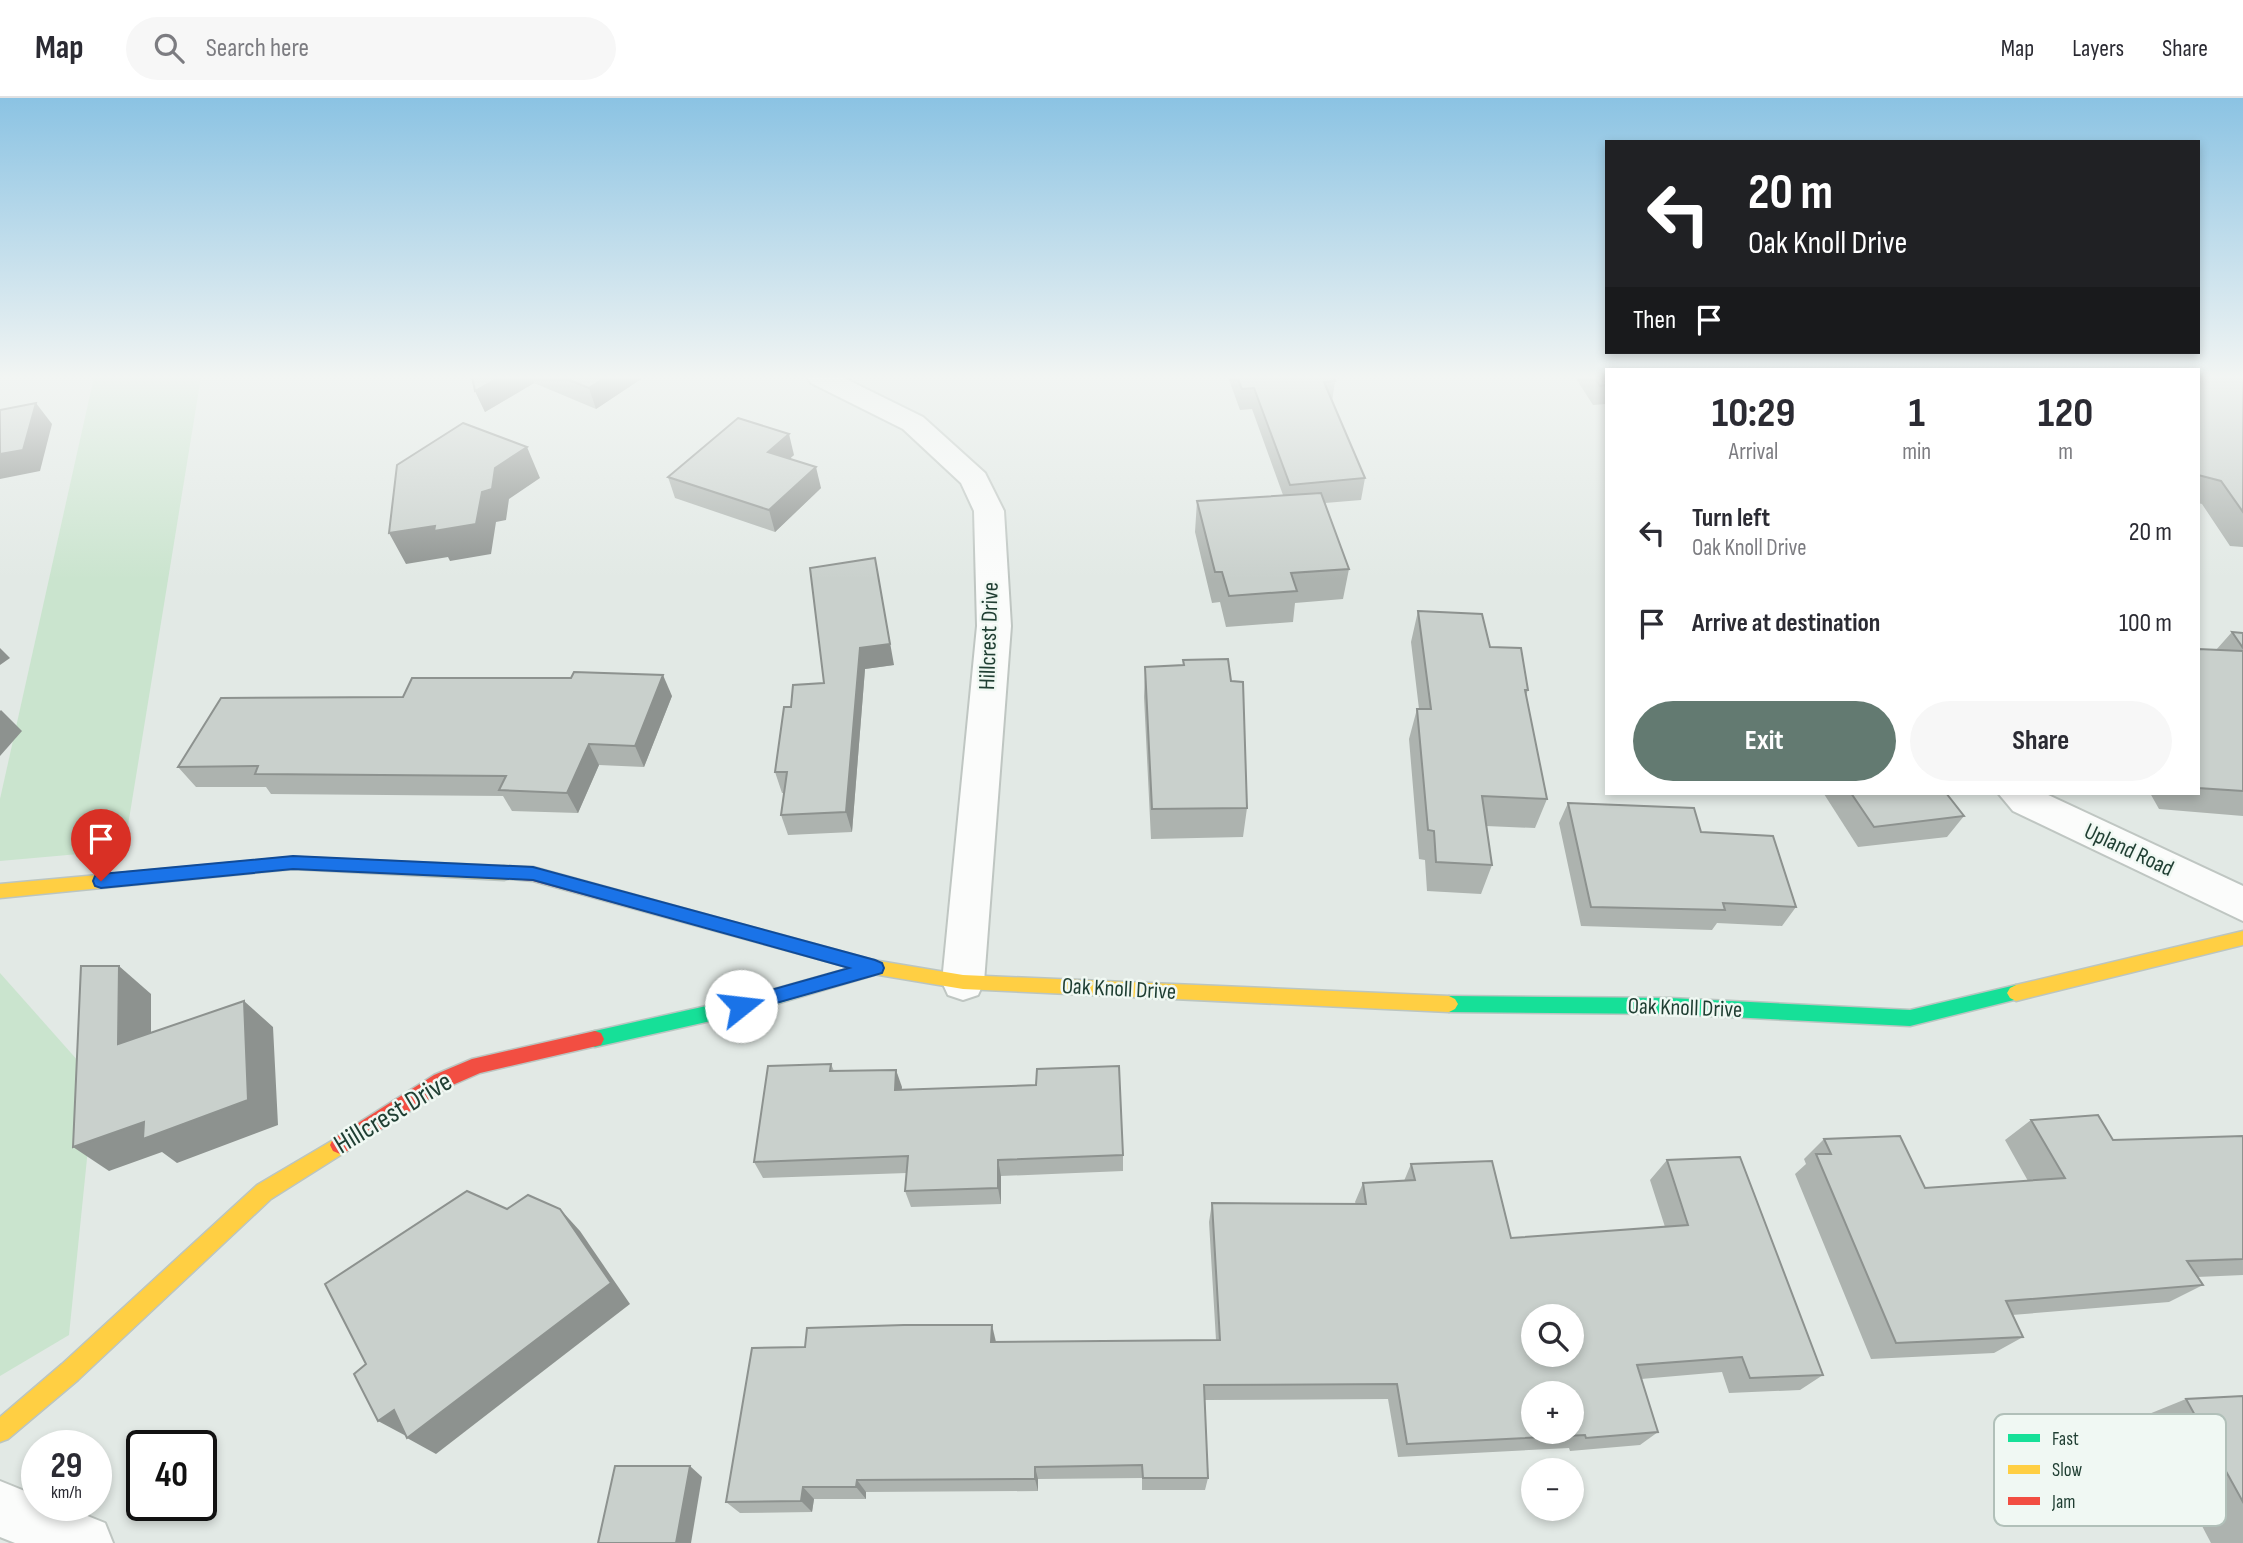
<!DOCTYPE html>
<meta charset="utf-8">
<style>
body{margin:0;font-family:"Sofia Sans Condensed",sans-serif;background:#f7f7f7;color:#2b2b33;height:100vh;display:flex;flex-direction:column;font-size:26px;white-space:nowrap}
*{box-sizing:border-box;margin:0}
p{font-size:23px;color:#7c7c81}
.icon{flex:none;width:38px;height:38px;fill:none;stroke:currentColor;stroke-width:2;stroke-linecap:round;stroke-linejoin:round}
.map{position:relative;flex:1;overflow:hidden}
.sheet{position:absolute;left:1605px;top:270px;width:595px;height:427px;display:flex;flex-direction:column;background:#fff;border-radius:0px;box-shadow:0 4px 10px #0003}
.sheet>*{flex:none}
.guide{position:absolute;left:1605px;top:42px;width:595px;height:214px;border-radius:0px;box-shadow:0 4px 10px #0003;background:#202124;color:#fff;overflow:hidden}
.fabs{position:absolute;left:1521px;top:1206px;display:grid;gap:14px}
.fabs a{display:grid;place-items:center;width:63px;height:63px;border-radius:50%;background:#fff;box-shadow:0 4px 10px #0003;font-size:35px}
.speed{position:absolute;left:21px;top:1332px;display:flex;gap:14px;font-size:35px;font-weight:700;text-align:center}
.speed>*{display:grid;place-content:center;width:91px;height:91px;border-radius:50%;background:#fff;box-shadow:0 4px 10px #0003;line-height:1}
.speed small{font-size:18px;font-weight:400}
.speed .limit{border:4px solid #111;border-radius:10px;background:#fff;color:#111}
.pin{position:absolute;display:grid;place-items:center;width:60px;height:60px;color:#fff;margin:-72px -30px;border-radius:50% 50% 50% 0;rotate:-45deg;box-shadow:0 0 7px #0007}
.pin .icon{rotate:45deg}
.me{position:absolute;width:77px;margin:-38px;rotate:74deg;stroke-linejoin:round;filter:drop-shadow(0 0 5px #0008)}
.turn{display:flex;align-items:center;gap:24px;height:147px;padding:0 28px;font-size:32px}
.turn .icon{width:91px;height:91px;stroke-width:2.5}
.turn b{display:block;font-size:49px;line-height:60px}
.then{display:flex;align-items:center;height:66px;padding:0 28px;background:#0003;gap:14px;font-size:26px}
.eta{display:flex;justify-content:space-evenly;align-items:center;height:119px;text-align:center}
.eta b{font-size:42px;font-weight:700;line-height:49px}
.action{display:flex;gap:14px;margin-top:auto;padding:14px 28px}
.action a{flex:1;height:80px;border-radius:42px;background:#637a71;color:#fff;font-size:28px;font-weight:700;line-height:80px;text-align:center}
.action a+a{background:#f7f7f7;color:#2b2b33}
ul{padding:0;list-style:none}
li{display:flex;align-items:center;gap:21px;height:91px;padding:0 28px}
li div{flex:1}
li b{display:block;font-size:26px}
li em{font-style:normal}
header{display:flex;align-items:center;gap:42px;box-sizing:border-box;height:98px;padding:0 35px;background:#fff;border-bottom:2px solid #e1e1e2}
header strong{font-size:33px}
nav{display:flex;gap:38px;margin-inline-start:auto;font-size:24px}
.search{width:490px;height:63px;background:#f7f7f7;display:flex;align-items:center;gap:18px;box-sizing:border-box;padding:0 24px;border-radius:38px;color:#7c7c81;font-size:26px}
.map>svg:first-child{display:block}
.green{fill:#cae4ce}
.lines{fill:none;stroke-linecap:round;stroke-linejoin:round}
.street-casing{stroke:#bfc6c2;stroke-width:4}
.fast-casing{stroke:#bbc5c1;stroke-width:3}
.slow-casing{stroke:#bbc5c1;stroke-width:3}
.jam-casing{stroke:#bbc5c1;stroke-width:3}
.street{fill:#fbfcfb;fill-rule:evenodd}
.fast{fill:#16e098;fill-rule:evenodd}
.slow{fill:#ffcf43;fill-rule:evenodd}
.jam{fill:#f24e42;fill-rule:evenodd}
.wall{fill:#adb3af}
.shaded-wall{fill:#8d928f}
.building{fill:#c9d0cc;stroke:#8d928f;stroke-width:2;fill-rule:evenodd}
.route{fill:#1a73e8;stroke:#114b97;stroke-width:2}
.labels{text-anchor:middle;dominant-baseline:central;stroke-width:5;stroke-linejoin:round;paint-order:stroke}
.street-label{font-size:23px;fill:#1f3e32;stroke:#f0f8f3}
.near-street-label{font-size:28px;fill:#1f3e32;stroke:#f0f8f3}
.key{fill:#f0f8f3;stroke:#b1c0b9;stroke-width:2}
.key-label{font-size:19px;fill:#1f3e32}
</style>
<header>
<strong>Map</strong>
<div class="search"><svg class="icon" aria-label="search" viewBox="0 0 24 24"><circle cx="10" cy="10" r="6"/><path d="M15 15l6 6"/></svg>Search here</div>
<nav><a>Map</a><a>Layers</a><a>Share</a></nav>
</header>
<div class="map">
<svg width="2243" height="1445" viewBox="0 0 2243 1445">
<rect width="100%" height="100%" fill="#e2e9e5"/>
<g class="green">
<path d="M94,279h107l-77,473 -124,11v-62z"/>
<path d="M0,875l95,107 -26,255 -69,41z"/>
</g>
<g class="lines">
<g class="street-casing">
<g id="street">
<path d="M807,279h35l81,40 62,56 19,38 7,115 -27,356 -6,13 -15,5 -15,-5 -6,-13 35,-356 -3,-115 -13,-28 -58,-54 -92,-46z"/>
<path d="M1998,695h46l199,93v35l-230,-110z"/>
<path d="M0,1383l37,15v9h23l45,18 8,20h-98l-15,-6z"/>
</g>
</g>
<g class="fast-casing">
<g id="fast">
<path d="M875,863l6,2 3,5 -3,5 -139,41 -147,33 -6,-2 -3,-6 3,-6 6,-2 147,-33z"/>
<path d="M2016,887l6,3 3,5 -3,5 -112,28 -240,-12 -221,-2 -6,-3 -3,-5 3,-5 6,-3 221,2 240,12z"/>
</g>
</g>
<g class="slow-casing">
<g id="slow">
<path d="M293,759l211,9 6,2 2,5 -2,5 -6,2 -211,-11 -293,29v-14z"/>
<path d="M2243,833v14l-227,56 -6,-3 -3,-5 3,-5 6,-3z"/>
<path d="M873,862l90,15 486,21 6,3 3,5 -3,5 -6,3 -486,-23 -90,-15 -6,-2 -3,-5 3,-5z"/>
<path d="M340,1038l7,3 3,6 -3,6 -76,48 -193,181 -70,59 -8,3v-25l62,-53 195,-179z"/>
</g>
</g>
<g class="jam-casing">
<g id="jam">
<path d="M504,768l29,1 340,93 6,2 3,5 -3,5 -6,2 -340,-93 -35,-3 -2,-5 2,-5z"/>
<path d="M595,933l6,2 3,6 -3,6 -121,28 -32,14 -101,64 -7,3 -7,-3 -3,-6 3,-6 101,-64 38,-16z"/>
</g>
</g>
<use href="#street" class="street"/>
<use href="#fast" class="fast"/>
<use href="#slow" class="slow"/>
<use href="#jam" class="jam"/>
</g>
<g class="wall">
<path d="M472,279h172l-48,32 -62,-26 -49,29 -10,-21z"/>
<path d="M1228,279h105l2,4 -3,21 33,76 -4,22 -36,3 24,66 -6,30 -48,4 -2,19 -67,5 -6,-25 -8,1 -17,-71 2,-31 86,-6 -31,-86 -12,1z"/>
<path d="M1575,279h31v27l-13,1z"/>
<path d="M2198,279h45v170l-13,-1 -28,-42 -4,-1z"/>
<path d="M794,357l-4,3 31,30 -46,44 -100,-34 -7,-21z"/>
<path d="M810,470l84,97 -29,4 -13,163 -64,3 -7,-20 3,-22h-2l-7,-21 16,-65 33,-24z"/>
<path d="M1418,513l72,36 38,43 -2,5 21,104 -12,29 -49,-2 6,39 -11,29 -54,-3 -2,-31 -6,-1 -10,-120 8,-30h2l-8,-67z"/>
<path d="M2232,534l11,1v183l-84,-7 -9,-16h48v-144l18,1z"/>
<path d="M1183,562l48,21 16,127 -4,29 -92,2 -7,-142 1,-30 38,-2z"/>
<path d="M672,598l-28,71 -45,-2 -21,48 -66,-2 -9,-15 -232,-2 -5,-7h-70l-18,-20z"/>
<path d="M1825,695h121l18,23 -17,21 -89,10 -34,-53z"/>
<path d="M1568,705l133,29 95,75 -14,19 -65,-3 -5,7 -131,-4 -22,-103z"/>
<path d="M831,966l3,7 62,-1 5,19 222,66v16l-122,5v28l-90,3 -6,-16 2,-18 -144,5 -9,-16z"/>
<path d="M2031,1022l82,20 130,-4v139l-46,2 6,8 -34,17 -157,13 11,22 -29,16 -123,6 -76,-185 11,-10 -2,-5 20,-20 101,49 103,-7 -23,-41z"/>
<path d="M1667,1062l156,215 -23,15 -71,3 -7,-21 -81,7 17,53 -18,13 -70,6 -1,-3 -171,9 -10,-58 -183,1 3,78 -3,12h-63v-12l-104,1v12l-172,1v7h-52l-2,13 -72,1 -14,-11 270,-160 220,-2 -7,-118 3,-19 144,1 -1,-2 8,-19 41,-2 7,-17 100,74 154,-11 -15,-47z"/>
<path d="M2243,1298v147h-32l-67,-127 42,-17z"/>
</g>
<g class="shaded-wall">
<path d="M500,279h31l3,6 -49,29 -10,-21z"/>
<path d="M606,279h38l-48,32 -7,-21z"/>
<path d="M36,305l16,21 -12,47 -40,8v-25z"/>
<path d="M789,336l5,21 -20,18 -6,-21z"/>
<path d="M527,349l13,31 -31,21 -3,21 -10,2 -5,32 -41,7 -2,-4 -42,7 -17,-31 93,-41 13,-24z"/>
<path d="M816,369l5,21 -46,44 -6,-22z"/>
<path d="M875,460l19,107 -29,4 -13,163 -6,-20 14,-164z"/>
<path d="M0,550l10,10 -10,7z"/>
<path d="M663,577l9,21 -28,71 -9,-21z"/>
<path d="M1,612l21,21 -22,25v-45z"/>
<path d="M589,646l10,21 -21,48 -11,-20z"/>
<path d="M119,868l32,28v76l-33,-26z"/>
<path d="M244,903l29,26 5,98 -101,38 -15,-11 -53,19 -36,-24 71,-25z"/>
<path d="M896,972l6,17 -2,20 -5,-17z"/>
<path d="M998,1062l3,16v28l-3,-16z"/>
<path d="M560,1111l20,22 50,73 -194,150 -29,-16z"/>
<path d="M992,1227l4,17h-5z"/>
<path d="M394,1312l14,27 -30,-16z"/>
<path d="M690,1368l12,11 -11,66h-15z"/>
<path d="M1035,1369l3,12v12l-3,-12z"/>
<path d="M857,1382l9,12v7l-10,-12z"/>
<path d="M803,1389l11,12 -2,13 -11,-11z"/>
</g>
<g class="building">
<path d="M472,279h28l-25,14z"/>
<path d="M561,279h45l-17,11z"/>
<path d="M1237,279h96l2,4 -11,1 41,96 -75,7 -36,-97 -12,1z"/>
<path d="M1594,279h12v8l-6,1z"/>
<path d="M2198,279h45v135l-22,-31 -23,-6z"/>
<path d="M36,305l-13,47 -23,4v-44z"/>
<path d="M738,320l51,16 -21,18 48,15 -47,43 -101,-33z"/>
<path d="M463,325l64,24 -32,21 -3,21 -10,3 -6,32 -42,7 1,-5 -46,7 8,-68z"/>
<path d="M1321,395l28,76 -58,4 6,18 -68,5 -7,-24h-7l-18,-71z"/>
<path d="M875,460l15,86 -30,4 -14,164 -65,3 6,-43h-12l9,-65h7l2,-22 31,-2 -14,-115z"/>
<path d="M1418,513l64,3 8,33 31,1 7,42h-3l22,109 -65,-3 10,69 -56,-3 -2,-31 -6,-1 -11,-121h14z"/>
<path d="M2232,534l11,1v15z"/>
<path d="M2198,551l45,2v140l-45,-3z"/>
<path d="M1228,561l3,22 12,1 4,126 -95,1 -7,-142 39,-2 -1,-5z"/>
<path d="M574,574l89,3 -28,71 -46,-2 -22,49 -68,-3 7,-14 -251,-2 3,-8 -80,1 43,-69 182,-1 9,-19h159z"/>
<path d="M1851,695h95l18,23 -90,11z"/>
<path d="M1568,705l126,5 7,24 72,4 23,71 -73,-4 2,7 -134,-3z"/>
<path d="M81,868h38l-1,78 126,-43 4,99 -105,39 1,-17 -71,25z"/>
<path d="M831,966l-1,7 66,-1 -1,20 141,-5 1,-16 82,-3 4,89 -125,5v28l-93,3 3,-35 -154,6 14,-96z"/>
<path d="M2098,1017l15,25 130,-4v123l-56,2 16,24 -197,16 17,36 -127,6 -80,-189h15l-7,-15 76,-3 25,52 140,-10 -34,-58z"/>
<path d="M1740,1059l83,218 -73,3 -8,-21 -105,8 21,67 -72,6 -1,-3 -178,9 -10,-60 -193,1 4,93h-65l-1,-13 -107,2v12l-178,1 -1,7h-53l-2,14 -75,1 26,-154 53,-1 2,-19 97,-3h88l-1,17 229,-2 -8,-137 154,1 -3,-21 52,-3 -4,-16 81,-3 19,77 177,-13 -21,-65zM1533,1218h39v38h-39zM1533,1295h39v39h-39z"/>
<path d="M467,1093l40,18 21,-14 32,14 51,74 -204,155 -13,-28 -16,11 -24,-47 12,-10 -41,-80z"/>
<path d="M2243,1298v106l-57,-103z"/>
<path d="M615,1368h75l-14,77h-78z"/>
</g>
<linearGradient id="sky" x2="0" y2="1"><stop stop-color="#8bc3e3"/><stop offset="0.58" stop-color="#f2f5f3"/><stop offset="1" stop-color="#f2f5f3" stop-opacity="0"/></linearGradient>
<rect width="2243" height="481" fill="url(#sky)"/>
<path class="route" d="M293,758l240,11 342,93 7,3 2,5 -2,5 -7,2 -134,38 -6,-2 -2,-5 2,-6 114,-32 -316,-88 -240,-11 -192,19 -6,-2 -2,-5 2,-5 6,-2z"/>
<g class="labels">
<g class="street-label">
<text transform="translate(989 538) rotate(-88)">Hillcrest Drive</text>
<text transform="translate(2129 752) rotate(25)">Upland Road</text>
<text transform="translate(1119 891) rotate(3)">Oak Knoll Drive</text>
<text transform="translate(1685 910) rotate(2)">Oak Knoll Drive</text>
</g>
<g class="near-street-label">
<text transform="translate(393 1015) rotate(-31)">Hillcrest Drive</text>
</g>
</g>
<rect x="1994" y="1316" width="232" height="112" rx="10" class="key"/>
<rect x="2008" y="1336" width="32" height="8" fill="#16e098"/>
<rect x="2008" y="1367" width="32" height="9" fill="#ffcf43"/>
<rect x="2008" y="1399" width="32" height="8" fill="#f24e42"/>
<g class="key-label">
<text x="2052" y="1347">Fast</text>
<text x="2052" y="1378">Slow</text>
<text x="2052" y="1410">Jam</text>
</g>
</svg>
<div class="fabs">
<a><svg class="icon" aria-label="search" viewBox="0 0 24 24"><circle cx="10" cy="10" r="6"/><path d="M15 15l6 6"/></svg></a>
<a>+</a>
<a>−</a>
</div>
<div class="speed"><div>29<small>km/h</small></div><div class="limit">40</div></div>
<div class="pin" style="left:101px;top:783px;background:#d93025"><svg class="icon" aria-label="arrive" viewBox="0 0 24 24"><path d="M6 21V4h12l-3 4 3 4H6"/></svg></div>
<svg class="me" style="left:741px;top:908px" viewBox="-20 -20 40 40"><circle r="19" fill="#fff"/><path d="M0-13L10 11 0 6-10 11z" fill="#1a73e8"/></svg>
<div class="guide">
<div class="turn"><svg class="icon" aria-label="left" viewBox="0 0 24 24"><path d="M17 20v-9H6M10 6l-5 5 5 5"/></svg><div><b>20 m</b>Oak Knoll Drive</div></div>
<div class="then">Then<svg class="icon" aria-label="arrive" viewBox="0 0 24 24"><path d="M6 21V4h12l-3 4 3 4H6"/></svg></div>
</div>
<section class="sheet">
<div class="eta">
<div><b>10:29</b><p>Arrival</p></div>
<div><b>1</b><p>min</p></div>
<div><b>120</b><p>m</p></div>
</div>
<ul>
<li><svg class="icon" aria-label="left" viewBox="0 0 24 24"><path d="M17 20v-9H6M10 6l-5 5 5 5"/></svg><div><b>Turn left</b><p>Oak Knoll Drive</p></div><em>20 m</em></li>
<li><svg class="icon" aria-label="arrive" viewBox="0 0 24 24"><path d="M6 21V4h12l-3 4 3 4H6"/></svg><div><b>Arrive at destination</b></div><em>100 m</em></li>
</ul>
<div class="action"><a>Exit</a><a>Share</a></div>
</section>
</div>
